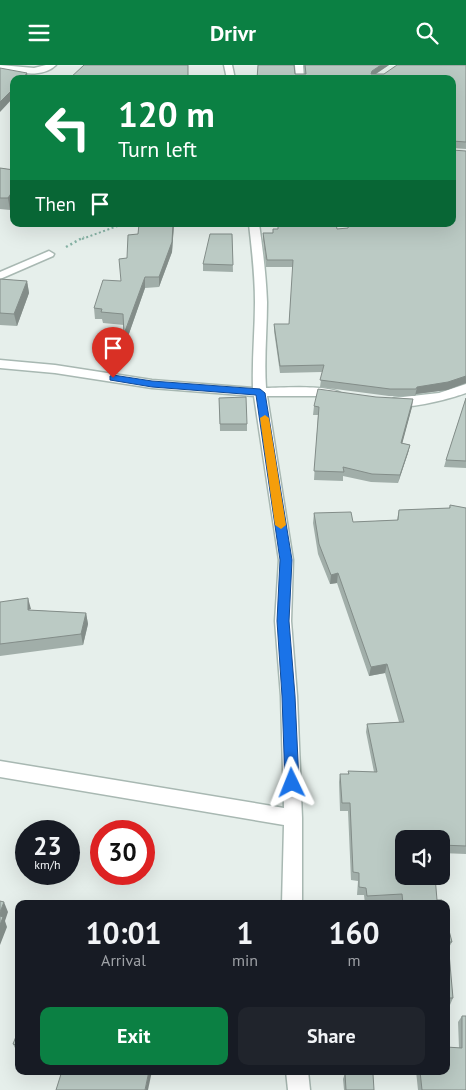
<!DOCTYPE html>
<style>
body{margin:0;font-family:"PT Sans",sans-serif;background:#20242c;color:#f1f3f6;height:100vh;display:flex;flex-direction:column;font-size:19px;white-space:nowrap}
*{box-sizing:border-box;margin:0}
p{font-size:16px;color:#9ea1a6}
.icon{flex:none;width:28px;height:28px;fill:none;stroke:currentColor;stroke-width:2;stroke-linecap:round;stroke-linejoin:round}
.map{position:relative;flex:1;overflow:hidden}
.drawer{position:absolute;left:15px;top:835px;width:435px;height:175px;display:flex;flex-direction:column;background:#171b24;border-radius:10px;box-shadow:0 5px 20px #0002}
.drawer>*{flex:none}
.guide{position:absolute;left:10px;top:10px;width:446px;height:152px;border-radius:10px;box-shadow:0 5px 20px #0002;background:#0b8043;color:#fff;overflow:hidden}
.fabs{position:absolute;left:395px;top:765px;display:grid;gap:10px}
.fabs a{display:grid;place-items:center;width:55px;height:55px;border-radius:10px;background:#171b24;box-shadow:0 5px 20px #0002;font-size:25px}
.speed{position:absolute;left:15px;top:755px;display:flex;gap:10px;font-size:25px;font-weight:700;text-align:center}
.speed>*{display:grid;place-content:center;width:65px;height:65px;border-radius:50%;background:#171b24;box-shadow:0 5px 20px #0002;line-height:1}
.speed small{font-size:12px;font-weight:400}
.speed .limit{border:8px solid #d22;background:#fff;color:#111}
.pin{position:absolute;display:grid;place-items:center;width:42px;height:42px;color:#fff;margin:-51px -21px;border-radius:50% 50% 50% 0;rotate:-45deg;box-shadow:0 0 5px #0007}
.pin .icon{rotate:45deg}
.me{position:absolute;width:55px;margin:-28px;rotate:358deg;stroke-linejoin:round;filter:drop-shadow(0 0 4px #0008)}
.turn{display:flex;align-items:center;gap:18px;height:105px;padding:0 25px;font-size:22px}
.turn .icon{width:65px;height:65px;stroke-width:2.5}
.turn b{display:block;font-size:35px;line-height:42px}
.then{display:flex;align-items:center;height:48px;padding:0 25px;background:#0003;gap:10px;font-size:19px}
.eta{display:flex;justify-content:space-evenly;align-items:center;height:85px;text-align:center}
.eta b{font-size:30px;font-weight:600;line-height:35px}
.action{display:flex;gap:10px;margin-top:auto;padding:10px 25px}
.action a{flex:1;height:58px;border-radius:10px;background:#0b8043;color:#fff;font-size:20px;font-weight:600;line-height:58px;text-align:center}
.action a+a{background:#20242c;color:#f1f3f6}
header{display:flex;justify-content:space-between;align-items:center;height:65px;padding:0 25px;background:#0b8043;color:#fff;font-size:22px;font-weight:600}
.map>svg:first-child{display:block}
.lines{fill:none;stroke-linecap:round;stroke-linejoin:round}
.minor-casing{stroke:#a8b8b2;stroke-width:3}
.path-far1{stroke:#86b3a5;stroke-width:2;stroke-dasharray:2 2.5;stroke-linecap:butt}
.path{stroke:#86b3a5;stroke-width:2.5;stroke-dasharray:2 3;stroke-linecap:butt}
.minor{fill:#fff;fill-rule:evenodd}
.wall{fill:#a1aea9}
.shaded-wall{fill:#838d89}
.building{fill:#bbcac4;stroke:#838d89}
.route{fill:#1a73e8;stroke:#114b97}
.slow{fill:#f59e0b}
</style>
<header><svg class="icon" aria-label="menu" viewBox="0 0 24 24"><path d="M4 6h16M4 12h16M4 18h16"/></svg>Drivr<svg class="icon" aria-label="search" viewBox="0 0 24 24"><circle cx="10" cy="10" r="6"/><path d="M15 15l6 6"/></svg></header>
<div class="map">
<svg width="466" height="1025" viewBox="0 0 466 1025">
<rect width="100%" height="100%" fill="#e6efeb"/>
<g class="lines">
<g class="minor-casing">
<g id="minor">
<path d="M0,0l34,3 12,-3h10c-14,14 -38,7 -56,5z"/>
<path d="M224,0h8l3,14h-8z"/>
<path d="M295,0h8l1,14h-8z"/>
<path d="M249,159h10c4,26 7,52 8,78 0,29 -3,57 -1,86 15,0 68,-4 77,7l-6,4 -21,-3h-49l26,164 -2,61 6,75 5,122v86h-20l2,-79 -284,-48v-16l284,47 -3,-112 -6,-75 4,-61 -25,-164 -102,-8 -97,-15 -55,-5v-8l55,5 97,15 101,8c-1,-29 2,-57 2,-86 0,-26 -3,-52 -6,-78z"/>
<path d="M49,186l5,3 -1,2 -53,23v-7z"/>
<path d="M466,319v9c-14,5 -68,21 -78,9l6,-4 45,-5z"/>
<path d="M286,1006h22l2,19h-22z"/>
</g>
</g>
<path class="path-far1" d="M82,174l41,-15"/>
<path class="path" d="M66,182l18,-10"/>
<use href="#minor" class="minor"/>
</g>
<g class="wall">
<path d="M304,0h85l-13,9h8l82,-9v84l-14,-1v-69h-195l38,-5h10z"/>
<path d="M466,86v232l-19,7 -31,4 -1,2h-26l-69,-9 2,-15 -42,1 -6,-42v-7h15l4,-57h-27l-3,-27v-7h10l5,-4v-5h58l1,5 11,-1 -1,-4h105z"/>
<path d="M0,103l14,2v34l-4,6 -10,-1z"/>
<path d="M139,159h35l-2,28 -13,35 -14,1 -20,57 -1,-20 -21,-2 -1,-4h-7l-1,-11 27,-27 6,-23 11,-24z"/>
<path d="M232,169l1,38 -30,-1v-7z"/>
<path d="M0,214l27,2 2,12 -12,33 -17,-1z"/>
<path d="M219,333l28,26v7h-27z"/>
<path d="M466,333v70l-22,-1 2,-7z"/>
<path d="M314,341l98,1 -10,36 8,2 -2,8 -10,30 -27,-1 -28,-6v5l-29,-1 4,-65h-5z"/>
<path d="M450,440l16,3v346l-25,-1v-14h-37l33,61 5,4h-42v-3l-35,3 -1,-9h-7l1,-14 -7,-1 -3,-69h-8l-1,-29 1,-8h8v-3l26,1 -8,-40 1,-8 32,-2 -14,-49 -16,3 -32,-93 -7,1 -12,-30 -5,-31 1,-10 39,9 44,-2 2,-10 50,-2z"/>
<path d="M0,537l31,8 55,3 2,11 -5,21 -83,11z"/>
<path d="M446,854l6,23 -4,7 5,49 -3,7h-4z"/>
<path d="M462,951l4,74h-48l-2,-19h30l13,-23 -1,-26z"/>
<path d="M19,964v23h-2l-4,-8z"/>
<path d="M345,1008l29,17h-30l-1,-11z"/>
</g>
<g class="shaded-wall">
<path d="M381,0h8l-18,12 1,-6z"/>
<path d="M27,8l1,6h-6z"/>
<path d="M14,23v9l-14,15v-10z"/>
<path d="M14,124v15l-4,6 -2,-12z"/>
<path d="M173,159h1l-2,28 -13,35v-10z"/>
<path d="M145,212v11l-20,57 -1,-11z"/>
<path d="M27,216l2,12 -12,33 -3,-12z"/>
<path d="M466,311v7l-19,7 -31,4 -1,2 2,-9z"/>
<path d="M413,334l-1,8 -12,45 1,-9z"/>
<path d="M410,380l-2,8 -10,30 2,-8z"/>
<path d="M338,508l-1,10 -7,1 1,-9z"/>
<path d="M28,533l3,11 -3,1z"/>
<path d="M86,548l2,11 -5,21 -2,-11z"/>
<path d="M387,599l-2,9 -16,3 2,-9z"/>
<path d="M4,837l4,10 -3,9 2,6 -7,18v-33z"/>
<path d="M149,1006h3l-4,19h-3z"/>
</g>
<g class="building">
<path d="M84,0h104v14h-119z"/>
<path d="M258,0h36l1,9h11l-1,-9h76l-9,6 -1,3h13l13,-9h69v77l-14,-1v-62h-195z"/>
<path d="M0,3l27,5 -5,6h-8v9l-14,14z"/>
<path d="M452,85l14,1v225l-18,6 -31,5 -1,2h-26l-70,-9 4,-15 -44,1 -6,-42h15l4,-64h-26l-4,-27h10v-4h5v-5h58l1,5 11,-1 1,-4h103z"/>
<path d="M0,103l14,2v19l-6,9h-8z"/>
<path d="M139,159h34l-1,18 -13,35h-14l-21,57 -1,-20 -22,-2 1,-3 -8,-1 9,-28 18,1 -2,-22 8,-1 1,-23 10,-1z"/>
<path d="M210,169h22l1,31 -30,-1z"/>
<path d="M0,214l27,2 -13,33 -14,-1z"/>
<path d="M318,324l58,8 37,2 -12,44 9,2 -10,30 -28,-1 -29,-7 1,5 -30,-1 5,-64 -5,-1z"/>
<path d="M246,332l1,27h-27l-1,-26z"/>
<path d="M466,333v63l-20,-1z"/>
<path d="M450,440l16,3v338l-25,-1v-6h-37v37h31l2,24h5v4h-39l-1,-10 -35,2 -1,-8 -7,-1v-14l-6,-1 -3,-69h-8l-2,-29h9l-1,-3 29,1 -10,-48 37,-2 -17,-58 -16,3 -33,-94 -7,2 -12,-31 -5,-31 37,-1 2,10 45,-2 1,-10 51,-2z"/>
<path d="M28,533v12l58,3 -5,21 -81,10v-42z"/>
<path d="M0,836l4,1 -4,10z"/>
<path d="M0,851l3,1 -3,8z"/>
<path d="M446,854l6,23h-4l5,56h-7z"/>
<path d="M462,951h4v74h-44l-2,-19h26v-24l16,1z"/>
<path d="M19,964v17l-6,-2z"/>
<path d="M62,1006h87l-4,19h-89z"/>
<path d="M345,1008l28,1 1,16h-28z"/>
</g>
<path class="route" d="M113,310l39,6 108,8 5,4 27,167 -3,61 6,75 4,87 -2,4 -5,2 -5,-2 -2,-4 -3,-87 -5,-75 3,-61 -24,-165 -104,-8 -42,-7v-4z"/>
<path class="slow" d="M265,350l4,3 17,107 -5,4 -6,-4 -15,-107z"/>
</svg>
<div class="fabs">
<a><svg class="icon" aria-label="sound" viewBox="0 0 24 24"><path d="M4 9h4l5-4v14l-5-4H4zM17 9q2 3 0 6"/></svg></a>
</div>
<div class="speed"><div>23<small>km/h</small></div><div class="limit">30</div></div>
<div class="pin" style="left:113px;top:313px;background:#d93025"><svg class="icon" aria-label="arrive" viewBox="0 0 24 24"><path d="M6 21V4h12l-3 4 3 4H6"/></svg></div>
<svg class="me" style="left:292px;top:718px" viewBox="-20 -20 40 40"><path d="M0-17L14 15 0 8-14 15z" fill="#1a73e8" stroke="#fff" stroke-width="4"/></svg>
<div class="guide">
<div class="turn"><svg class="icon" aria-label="left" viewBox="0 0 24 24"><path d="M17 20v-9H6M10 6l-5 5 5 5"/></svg><div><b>120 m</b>Turn left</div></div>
<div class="then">Then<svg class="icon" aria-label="arrive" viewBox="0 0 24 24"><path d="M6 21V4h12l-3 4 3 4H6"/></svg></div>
</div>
<section class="drawer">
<div class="eta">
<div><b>10:01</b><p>Arrival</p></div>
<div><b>1</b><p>min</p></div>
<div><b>160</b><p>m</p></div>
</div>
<div class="action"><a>Exit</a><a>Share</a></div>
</section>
</div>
